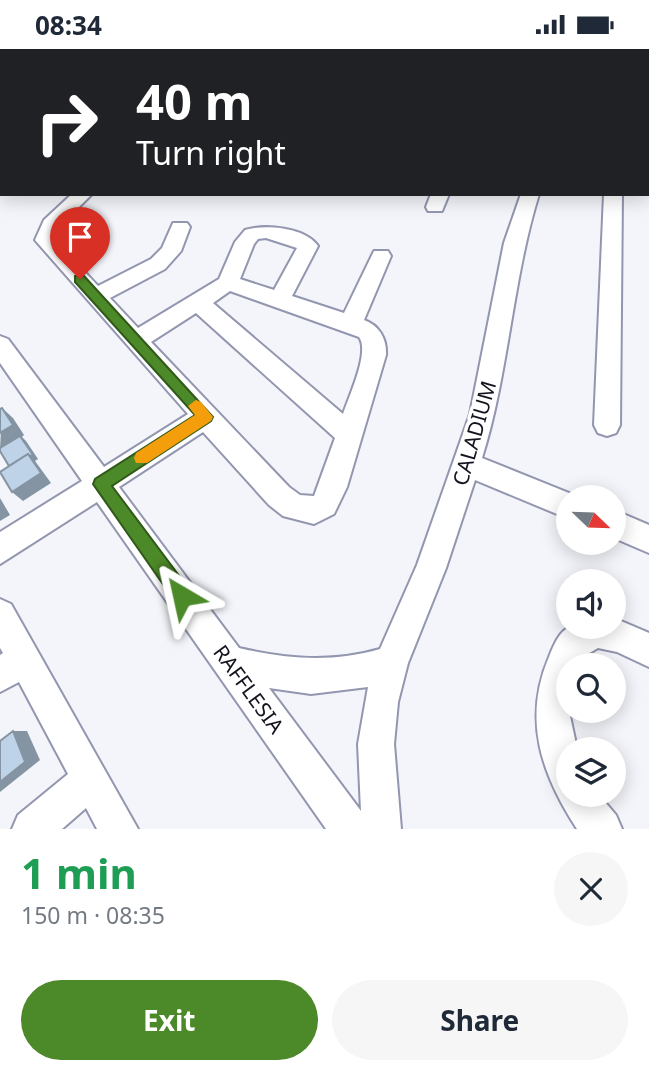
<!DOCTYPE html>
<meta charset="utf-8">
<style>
body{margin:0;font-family:"Noto Sans",sans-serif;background:#f6f6f7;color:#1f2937;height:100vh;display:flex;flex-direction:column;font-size:26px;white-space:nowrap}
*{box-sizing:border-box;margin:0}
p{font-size:23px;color:#747a83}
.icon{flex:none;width:38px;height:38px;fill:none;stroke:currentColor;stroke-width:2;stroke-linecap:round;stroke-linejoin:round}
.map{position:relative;height:780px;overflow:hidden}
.drawer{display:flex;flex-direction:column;background:#fff;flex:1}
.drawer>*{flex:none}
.banner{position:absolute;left:0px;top:0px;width:649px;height:147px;box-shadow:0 4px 18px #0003;background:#202124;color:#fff;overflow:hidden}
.needle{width:46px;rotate:113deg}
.tools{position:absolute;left:556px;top:436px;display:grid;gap:14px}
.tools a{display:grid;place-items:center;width:70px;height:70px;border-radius:50%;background:#fff;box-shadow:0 4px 18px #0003;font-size:35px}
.pin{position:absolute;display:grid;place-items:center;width:60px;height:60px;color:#fff;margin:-72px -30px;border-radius:50% 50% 50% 0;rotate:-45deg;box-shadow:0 0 7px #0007}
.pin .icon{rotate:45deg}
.me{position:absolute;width:77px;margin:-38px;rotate:324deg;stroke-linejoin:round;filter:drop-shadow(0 0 5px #0008)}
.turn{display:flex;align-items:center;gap:24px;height:147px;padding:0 21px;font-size:32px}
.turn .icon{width:91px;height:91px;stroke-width:2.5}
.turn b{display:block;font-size:49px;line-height:60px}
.round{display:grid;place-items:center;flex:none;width:74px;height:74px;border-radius:37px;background:#f6f6f7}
.overview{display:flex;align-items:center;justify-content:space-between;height:119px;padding:0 21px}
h1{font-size:42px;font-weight:700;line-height:52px;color:#1e9e55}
.button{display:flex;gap:14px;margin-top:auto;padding:14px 21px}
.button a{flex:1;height:80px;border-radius:42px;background:#4c8928;color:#fff;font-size:28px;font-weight:700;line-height:80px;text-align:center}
.button a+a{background:#f6f6f7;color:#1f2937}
.status{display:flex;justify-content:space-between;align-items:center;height:49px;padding:0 35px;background:#fff;direction:ltr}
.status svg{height:19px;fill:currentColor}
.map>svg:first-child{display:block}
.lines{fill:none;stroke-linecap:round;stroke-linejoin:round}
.service-casing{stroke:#9296af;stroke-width:4}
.minor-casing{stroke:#9296af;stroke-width:4}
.service{fill:#fff;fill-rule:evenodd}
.minor{fill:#fff;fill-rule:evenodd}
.shaded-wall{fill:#8594a2}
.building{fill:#bed3e8;stroke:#8594a2;stroke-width:2}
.route{fill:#4c8928;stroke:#31591a;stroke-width:2}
.slow{fill:#f59e0b}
.labels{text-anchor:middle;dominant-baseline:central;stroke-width:7;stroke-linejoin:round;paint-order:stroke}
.street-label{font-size:21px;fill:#13141e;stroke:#fff}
</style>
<div class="status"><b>08:34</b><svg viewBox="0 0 49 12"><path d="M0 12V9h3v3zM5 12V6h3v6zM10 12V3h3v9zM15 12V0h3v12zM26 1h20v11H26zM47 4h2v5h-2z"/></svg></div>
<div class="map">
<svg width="649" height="780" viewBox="0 0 649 780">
<rect width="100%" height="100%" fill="#f3f5fa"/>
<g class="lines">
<g class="service-casing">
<path id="service" d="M419,0l-1,2h-7l1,-2z"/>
</g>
<g class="minor-casing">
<g id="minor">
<path d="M24,0h15l-17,2z"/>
<path d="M259,0h14l-16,2z"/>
<path d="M486,0h14l-15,2z"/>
<rect x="552" y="0" width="14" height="2"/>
<path d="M0,19h2l-2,9z"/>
<path d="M72,145h20l-32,32 -5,14 43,46 53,-27 11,-11 11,-25h14l3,4 -9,24 -16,18 -55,29 28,30 81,-49 16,-37 10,-12c20,-6 60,-3 73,16l-26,50 52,17 30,-62h14l3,5 -27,64c15,5 23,19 22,35l-39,132 -13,27 -20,10 -31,-8 -14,-11 -66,-73 -84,55 120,161c48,11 93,15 141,1l37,-84 53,-151 34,-171 17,-49h18c-27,87 -30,178 -57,264l97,39h-10v22l-94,-39 -29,88 -38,95 -10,39 -4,42 7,85h-75l-229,-327 -97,62v-32l82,-51 -82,-118v-27l8,3 96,128 84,-53 -153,-174 9,-20zM266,189l31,10 -23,42 -34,-11 14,-35 4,-5zM230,242l129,46c11,15 -10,59 -16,77l-130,-111zM196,264l139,125 -21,58 -14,-1 -11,-8 -138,-145zM368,638l-10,57 3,67 -92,-123 42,6z"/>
<path d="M431,145h18l-7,17h-14l-2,-4z"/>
<path d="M604,145h18l-2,231 -4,8 -9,3 -9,-3 -4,-8z"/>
<path d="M614,461l35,15v28l-35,-15z"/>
<path d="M0,550l11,5 127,225h-41l-11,-21 -24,21h-50l6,-14 50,-41 -49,-92 -19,10v-37l3,-2 -3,-5z"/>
<path d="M614,569l35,15v34l-32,-15 -19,-4 -12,7 -6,10h-11v46l8,38h-8v46h30l17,20 6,14h-45c-35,-54 -55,-109 -28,-172 4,-10 11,-28 22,-30 12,-4 30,0 43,0z"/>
</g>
</g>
<use href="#service" class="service"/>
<use href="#minor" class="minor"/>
</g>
<g class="shaded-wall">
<path d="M2,359l11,10 11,17 -2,2 4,4 12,18 -3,2 16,22 -28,18 -11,-9 29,-19 -41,-23z"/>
<path d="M0,449l10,17 -10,6z"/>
<path d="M13,682h14l13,29 -40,32v-10z"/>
</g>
<g class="building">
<path d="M2,359l11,17 -13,8v-24z"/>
<path d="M20,387l13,19 -3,1 -2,-2 -19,12 -9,-15v-3z"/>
<path d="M28,405l13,19 -29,19 -12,-20z"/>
<path d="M13,682l12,31 -25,20v-41z"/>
</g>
<path class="route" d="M80,226l4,1 129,141 -2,4 -99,65 77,103 3,7 -3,7 -7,2 -6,-2 -83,-119 2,-5 100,-64 -120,-133v-6z"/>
<path class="slow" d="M196,351l5,2 12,15 -2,4 -64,42h-11l-2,-5 2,-5 59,-38 -7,-9z"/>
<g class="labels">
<g class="street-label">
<text transform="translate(474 384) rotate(-74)">CALADIUM</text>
<text transform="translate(249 640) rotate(54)">RAFFLESIA</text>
</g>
</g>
</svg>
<div class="tools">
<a><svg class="needle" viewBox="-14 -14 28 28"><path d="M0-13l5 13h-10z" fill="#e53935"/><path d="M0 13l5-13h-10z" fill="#747a83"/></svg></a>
<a><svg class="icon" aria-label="sound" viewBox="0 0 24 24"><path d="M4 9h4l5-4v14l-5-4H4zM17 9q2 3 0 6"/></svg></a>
<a><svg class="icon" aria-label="search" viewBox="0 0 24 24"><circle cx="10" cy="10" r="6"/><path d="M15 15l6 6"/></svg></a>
<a><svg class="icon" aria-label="layers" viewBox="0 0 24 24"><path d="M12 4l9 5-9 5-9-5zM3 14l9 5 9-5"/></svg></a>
</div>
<div class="pin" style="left:80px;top:230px;background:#d93025"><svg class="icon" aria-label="arrive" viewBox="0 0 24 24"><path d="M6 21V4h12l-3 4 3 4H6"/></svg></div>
<svg class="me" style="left:182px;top:547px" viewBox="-20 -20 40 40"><path d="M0-17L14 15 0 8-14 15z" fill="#4c8928" stroke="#fff" stroke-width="4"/></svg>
<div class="banner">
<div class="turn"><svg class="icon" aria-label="right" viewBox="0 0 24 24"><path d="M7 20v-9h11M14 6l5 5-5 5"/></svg><div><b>40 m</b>Turn right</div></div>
</div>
</div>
<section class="drawer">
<div class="overview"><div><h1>1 min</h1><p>150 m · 08:35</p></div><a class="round"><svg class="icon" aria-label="close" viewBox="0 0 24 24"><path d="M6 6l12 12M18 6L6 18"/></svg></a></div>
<div class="button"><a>Exit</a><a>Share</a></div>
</section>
